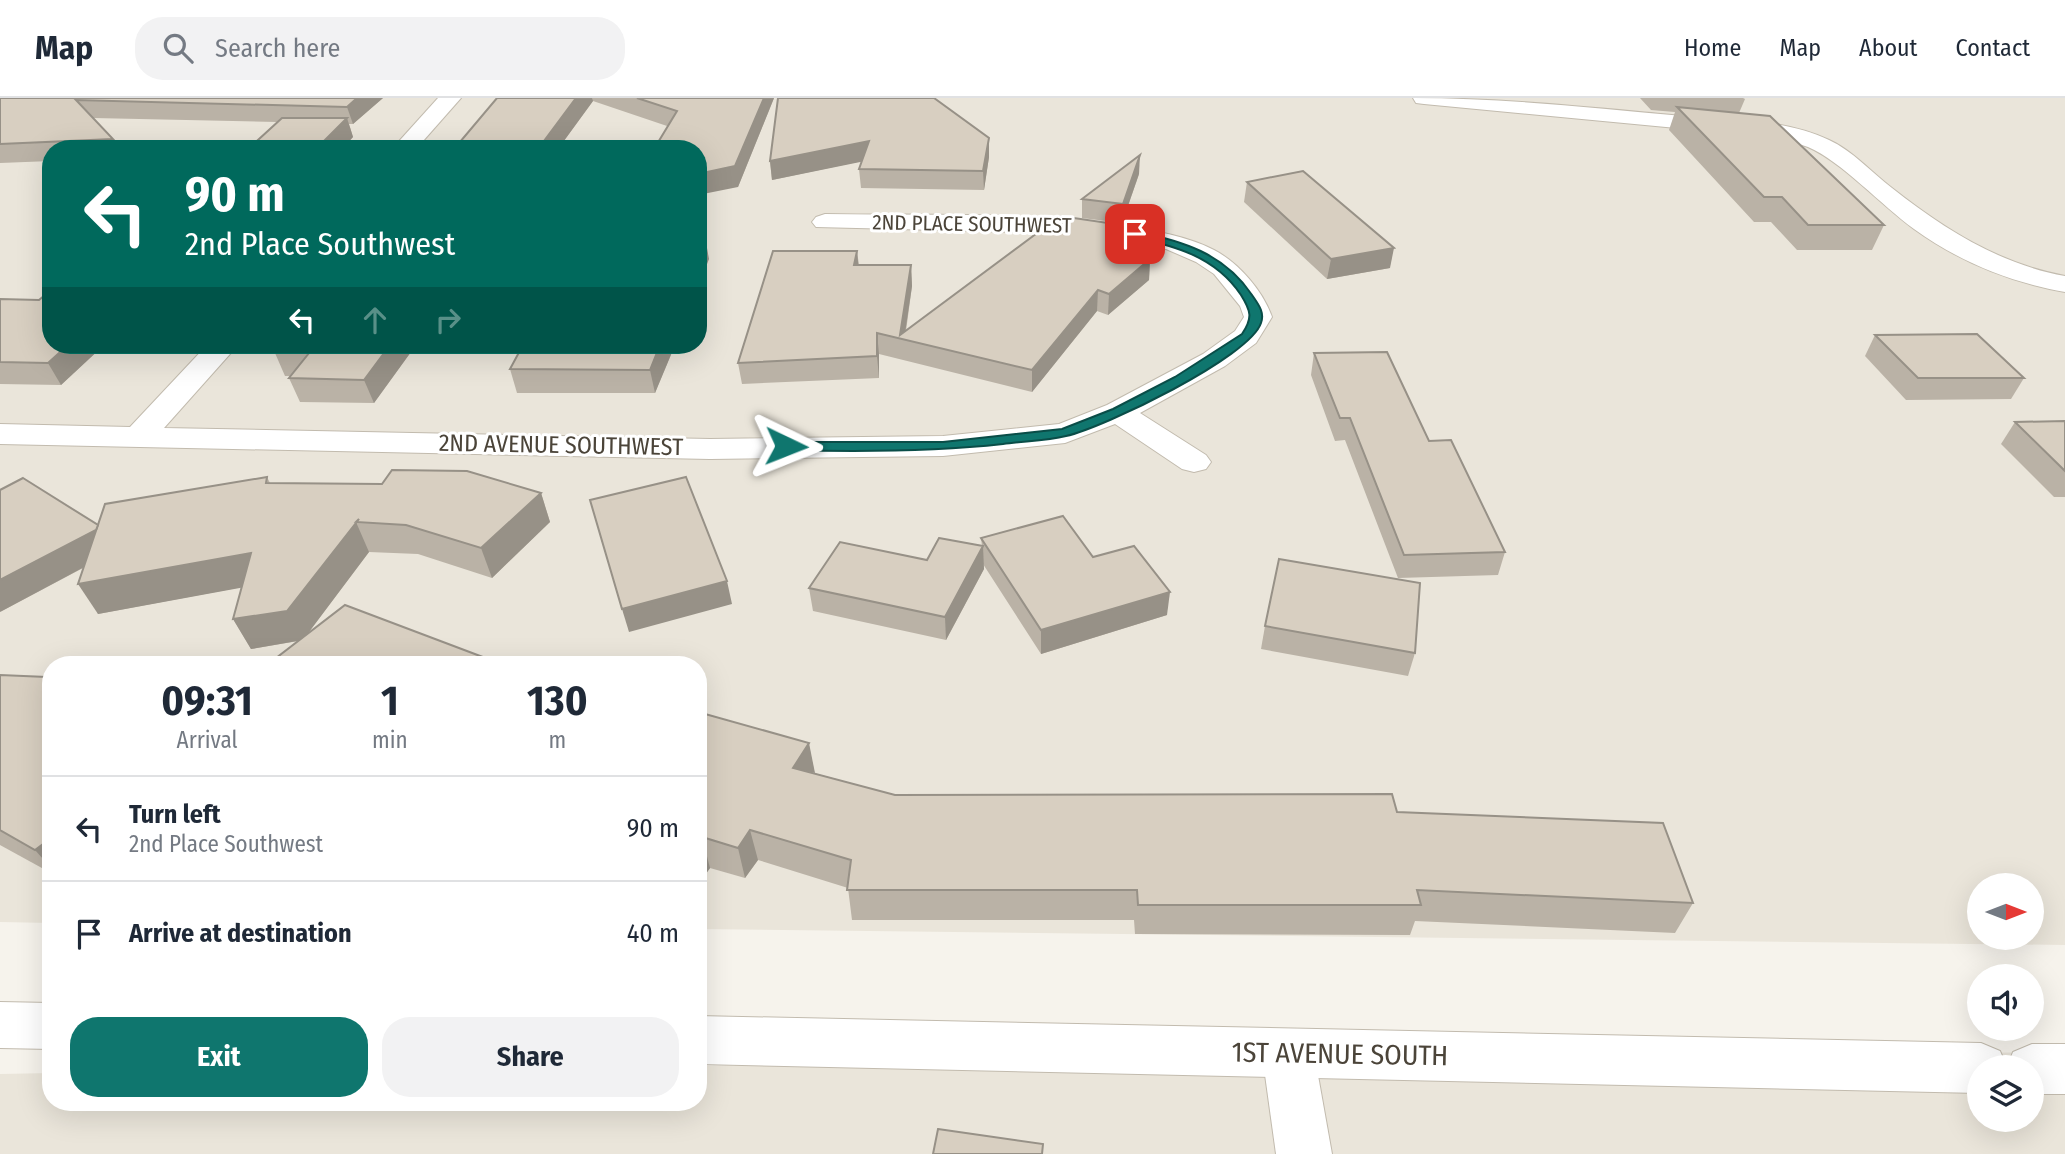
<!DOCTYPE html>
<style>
body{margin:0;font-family:"Fira Sans Condensed",sans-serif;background:#f2f2f3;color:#1f2937;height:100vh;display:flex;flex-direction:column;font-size:26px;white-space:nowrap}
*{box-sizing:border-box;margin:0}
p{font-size:23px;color:#747a83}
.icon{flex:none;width:38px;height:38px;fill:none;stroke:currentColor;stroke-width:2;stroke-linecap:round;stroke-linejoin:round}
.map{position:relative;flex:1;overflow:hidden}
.sheet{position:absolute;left:42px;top:558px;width:665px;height:455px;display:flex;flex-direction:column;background:#fff;border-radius:28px;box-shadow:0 7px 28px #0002}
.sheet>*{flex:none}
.top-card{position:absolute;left:42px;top:42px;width:665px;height:214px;border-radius:28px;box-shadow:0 7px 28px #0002;background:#00695c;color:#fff;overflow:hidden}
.needle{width:46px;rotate:90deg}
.fabs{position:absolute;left:1967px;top:775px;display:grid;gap:14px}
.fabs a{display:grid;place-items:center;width:77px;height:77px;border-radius:50%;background:#fff;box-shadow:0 7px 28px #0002;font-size:35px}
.pin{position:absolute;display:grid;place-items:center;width:60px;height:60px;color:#fff;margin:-30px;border-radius:14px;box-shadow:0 4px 10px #0006}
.me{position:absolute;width:77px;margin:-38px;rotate:92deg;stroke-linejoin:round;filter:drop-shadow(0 0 5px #0008)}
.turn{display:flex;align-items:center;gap:24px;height:147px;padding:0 28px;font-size:32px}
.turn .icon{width:91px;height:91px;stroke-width:2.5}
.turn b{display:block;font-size:49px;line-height:60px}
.lanes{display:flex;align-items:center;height:66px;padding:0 28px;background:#0003;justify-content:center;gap:35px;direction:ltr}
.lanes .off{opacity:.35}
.eta{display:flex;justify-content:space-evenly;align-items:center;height:119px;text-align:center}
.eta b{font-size:42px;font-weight:700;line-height:49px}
.primary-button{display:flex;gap:14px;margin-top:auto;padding:14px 28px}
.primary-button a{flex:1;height:80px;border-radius:28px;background:#0f766e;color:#fff;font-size:28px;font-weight:700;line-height:80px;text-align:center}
.primary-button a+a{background:#f2f2f3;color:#1f2937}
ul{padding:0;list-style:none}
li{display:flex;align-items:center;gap:21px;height:105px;padding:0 28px;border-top:2px solid #e0e1e3}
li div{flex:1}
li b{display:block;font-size:26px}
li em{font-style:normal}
header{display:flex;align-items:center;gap:42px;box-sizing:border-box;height:98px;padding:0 35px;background:#fff;border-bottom:2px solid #e0e1e3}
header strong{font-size:33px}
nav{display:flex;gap:38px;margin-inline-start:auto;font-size:24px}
.search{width:490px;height:63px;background:#f2f2f3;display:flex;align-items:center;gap:18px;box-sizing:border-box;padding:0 24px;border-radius:28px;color:#747a83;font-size:26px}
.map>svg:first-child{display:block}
.residential{fill:#eae5da;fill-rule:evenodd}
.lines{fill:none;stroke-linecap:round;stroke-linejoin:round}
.minor-casing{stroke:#c2bbae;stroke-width:2}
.tertiary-casing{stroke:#c2bbae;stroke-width:2}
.minor{fill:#fff;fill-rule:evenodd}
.tertiary{fill:#fff;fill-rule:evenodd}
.wall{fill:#bab2a6}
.shaded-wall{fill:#979187}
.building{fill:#d8cfc1;stroke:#979187;stroke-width:2}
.route{fill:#0f766e;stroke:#0a4d48;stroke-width:2}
.labels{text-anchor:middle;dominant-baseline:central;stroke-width:6;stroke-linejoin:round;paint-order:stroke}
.far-street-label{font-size:21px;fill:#4b4439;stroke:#fff}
.street-label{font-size:24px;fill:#4b4439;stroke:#fff}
.near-street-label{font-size:28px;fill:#4b4439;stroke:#fff}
</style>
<header>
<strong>Map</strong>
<div class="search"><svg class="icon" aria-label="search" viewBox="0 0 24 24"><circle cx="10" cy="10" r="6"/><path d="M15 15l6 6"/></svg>Search here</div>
<nav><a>Home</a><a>Map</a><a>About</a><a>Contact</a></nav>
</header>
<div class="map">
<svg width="2065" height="1056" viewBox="0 0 2065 1056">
<rect width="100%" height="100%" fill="#f6f3ec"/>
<g class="residential">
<path d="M0,0h2065v847l-1367,-16v-264h-647v258l-51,-1zM51,51h647v196h-647zM1979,788h53v52h-53z"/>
<path d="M2065,954v102h-2065v-80l51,-1v29h647v-36zM1979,970h53v52h-53z"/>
</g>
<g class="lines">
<g class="minor-casing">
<g id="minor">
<path d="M438,0h23l-45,51h-24z"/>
<path d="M1413,0c91,0 180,10 270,18 48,4 102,3 146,24 24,11 42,32 63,48 52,41 107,76 173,88v16c-56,-10 -105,-30 -151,-63 -32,-23 -73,-68 -106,-82 -19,-7 -38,-9 -58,-12l-326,-31 -8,-1z"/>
<path d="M825,116c99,2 199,-3 297,12 32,5 63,9 92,24 25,13 49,41 58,67l-16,26 -31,23 -85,47 66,42 5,7 -5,7 -12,3 -12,-3 -67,-45 -50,19 -122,13 -233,3 -710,-15v-20l130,3 77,-82h31l-74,83 546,11 233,-3 116,-12 48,-19 96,-51 32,-23 9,-14 -4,-11 -26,-32 -18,-12 -30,-13 -103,-16 -247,-6 -4,-5 4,-5z"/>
<path d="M1288,931l18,7 8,17 18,101h-56l-14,-101 8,-17z"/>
</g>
</g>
<g class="tertiary-casing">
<g id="tertiary">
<path d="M0,904l51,1v46l-51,-1z"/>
<path d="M698,918l1283,27 19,8 7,16 6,-15 19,-8h33v50h-33v-26h-53v25l-1281,-29z"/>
</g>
</g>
<use href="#minor" class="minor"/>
<use href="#tertiary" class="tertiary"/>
</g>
<g class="wall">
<path d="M0,0h383l-30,26h-4l4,13 -11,12h-94l29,-27 -184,-4 20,21 5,10h-67v12l-51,2z"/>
<path d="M497,0h277l-36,89 -71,-61 -74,-25 -35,48h-104z"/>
<path d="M1640,0h103l2,1 -6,14 145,112 -12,25h-75l-26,-28h-17l-85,-92 6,-18 -24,-2z"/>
<path d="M989,40v19l-5,33 -123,-2 -2,-19 3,-8 -90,19 -2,-19z"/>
<path d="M1139,76l-17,49 -40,-5v-19z"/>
<path d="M1247,84l143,86 -63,11 -83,-77z"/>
<path d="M1114,146l-1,5 37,10 -1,21 -41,35 -11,-4 -65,81 -153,-38v24l-137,6 -4,-21 119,-112 2,14h52l1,21 -6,45z"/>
<path d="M0,201l39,1 12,45h53l-43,40 -61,-1z"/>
<path d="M1875,237l149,43 -13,21 -105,1 -41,-44z"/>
<path d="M282,247h134l-42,58 -74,-1 -11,-24 2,-2h-6l-10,-23z"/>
<path d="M523,247h152l-20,48h-138l-7,-24z"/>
<path d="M1314,255l115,88 76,111 -7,23 -100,3 -53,-138 -10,1 -24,-66z"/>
<path d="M2065,323v76h-11l-53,-53 14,-22z"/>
<path d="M267,379l3,6 271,10 9,29 -58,56 -74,-24 -49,-2 -61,81 -10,8 -47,8 -18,-30 9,-32 -144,27 -15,-46 -83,44 98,-87z"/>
<path d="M981,440l112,19 74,58 -126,39 -58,-90 1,5 -38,71 -133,-29 -4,-23 173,-42z"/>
<path d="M1265,528l150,27 -7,23 -147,-27z"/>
<path d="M0,577l51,4v194l-51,-28z"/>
<path d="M698,614l116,61 81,22 502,17 296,91 -18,30 -260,-12 -5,14 -275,-1 -1,-14h-282l-4,-32 -90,-28 -13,18 -35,-10 -12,17z"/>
</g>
<g class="shaded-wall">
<path d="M357,0h26l-30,26 -6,-17z"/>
<path d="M576,0h16l1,3 -35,48h-20z"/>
<path d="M764,0h10l-36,89 -40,8v-21z"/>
<path d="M347,20l6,19 -11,12h-26z"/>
<path d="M989,40v19l-5,33 -1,-19z"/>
<path d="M869,43l1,19 -98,20 -2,-19z"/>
<path d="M1140,57l-1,19 -17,49 1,-19z"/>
<path d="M1115,126l-1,20 -8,23 1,-20z"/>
<path d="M705,139l4,22 -11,28v-33z"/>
<path d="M1394,150l-4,20 -63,11 4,-20z"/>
<path d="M857,153l2,21 -5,-7z"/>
<path d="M1150,161l-1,21 -41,35 1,-21z"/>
<path d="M911,167l1,21 -8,54 -4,-5z"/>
<path d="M1098,192l-1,21 -65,81v-22z"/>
<path d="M877,235l2,21v24l-2,-22z"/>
<path d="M68,247h36l-43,40 -13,-22z"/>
<path d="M390,247h26l-42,58 -10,-23z"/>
<path d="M660,247h15l-20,48 -5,-23z"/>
<path d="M541,395l9,29 -58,56 -11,-30z"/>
<path d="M359,421l-3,3 13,30 -66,88 -52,9 -18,-30z"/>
<path d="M102,429l14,23 -116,62v-32z"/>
<path d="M983,448l1,23 -38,71 -1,-23z"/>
<path d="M251,455l16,30 -169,31 -20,-30z"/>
<path d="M727,483l5,23 -103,28 -7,-23z"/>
<path d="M1170,494l-3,23 -126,39v-24z"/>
<path d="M809,645l6,30 -22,-5z"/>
<path d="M750,732l8,30 -13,18 -7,-30z"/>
<path d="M702,739l8,31 -12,17v-43z"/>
<path d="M51,740v30l-16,-18z"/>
</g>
<g class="building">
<path d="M0,0h357l-10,9 -271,-7 37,39 -113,5z"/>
<path d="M497,0h79l-38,51h-84z"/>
<path d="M637,0h127l-29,68 -37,8v-25h-44l23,-38z"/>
<path d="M778,0h156l55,40 -6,33 -124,-2 10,-28 -99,20z"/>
<path d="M1677,9l93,9 114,109h-76l-26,-28h-18z"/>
<path d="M282,20h65l-31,31h-68z"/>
<path d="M1140,57l-17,49 -41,-5z"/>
<path d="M1303,73l91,77 -63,11 -84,-77z"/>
<path d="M1060,118l55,8 -8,23 43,12 -41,35 -11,-4 -66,80 -155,-37v23l-139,7 35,-112h84l-3,14h57l-11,70z"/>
<path d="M698,119l7,20 -7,17z"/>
<path d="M51,192v55h17l-20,18 -48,-1v-63l39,1z"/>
<path d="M1977,236l47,44h-106l-43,-43z"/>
<path d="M282,247h108l-26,35 -75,-2 20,-25h-34z"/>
<path d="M523,247h137l-10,25 -140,-1z"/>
<path d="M1387,254l42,89 22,-1 54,112 -101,3 -54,-137h-10l-26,-65z"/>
<path d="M2065,323v50l-50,-49z"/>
<path d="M392,372l75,1 74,22 -60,55 -75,-23 -50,-3 3,-3 -72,92 -54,8 18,-66 -173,31 27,-80 162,-27 -1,6 116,1z"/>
<path d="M686,379l41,104 -105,28 -32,-109z"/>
<path d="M23,380l75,47 -2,5 -96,50v-90z"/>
<path d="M1063,418l30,41 41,-11 36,46 -129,38 -60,-92z"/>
<path d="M939,440l44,8 -38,71 -136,-29 31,-46 87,18z"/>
<path d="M1279,461l141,24 -5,70 -150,-27z"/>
<path d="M345,507l159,60h-237z"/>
<path d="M0,577l47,2 4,2v159l-16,12 -35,-20z"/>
<path d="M698,614l111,31 -16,25 102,27 497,-1 5,18 266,11 30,80 -276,-13 4,15h-283l-1,-15h-290l4,-30 -101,-30 -12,18 -36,-11 -4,5z"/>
<path d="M938,1031l105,15 -1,10h-109z"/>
</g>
<path class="route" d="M1135,133c47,10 89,22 117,64 6,9 13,17 9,28 -11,34 -158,105 -195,113 -20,5 -42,5 -63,8 -73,8 -144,8 -217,6l-7,-4 7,-4h157l119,-13 51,-20 62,-32 67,-43c11,-16 9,-23 -1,-39 -26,-39 -67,-49 -110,-59v-4z"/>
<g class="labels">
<g class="far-street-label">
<text transform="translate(972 126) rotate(1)">2ND PLACE SOUTHWEST</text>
</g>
<g class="street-label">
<text transform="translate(561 347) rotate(1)">2ND AVENUE SOUTHWEST</text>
</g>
<g class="near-street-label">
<text transform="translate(1340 956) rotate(1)">1ST AVENUE SOUTH</text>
</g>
</g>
</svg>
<div class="fabs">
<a><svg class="needle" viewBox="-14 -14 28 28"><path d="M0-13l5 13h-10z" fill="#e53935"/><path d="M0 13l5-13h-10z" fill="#747a83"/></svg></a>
<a><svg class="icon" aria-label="sound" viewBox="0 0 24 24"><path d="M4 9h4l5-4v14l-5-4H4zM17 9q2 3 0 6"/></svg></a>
<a><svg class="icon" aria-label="layers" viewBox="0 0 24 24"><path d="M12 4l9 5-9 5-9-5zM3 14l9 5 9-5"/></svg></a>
</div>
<div class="pin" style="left:1135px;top:136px;background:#d93025"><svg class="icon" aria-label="arrive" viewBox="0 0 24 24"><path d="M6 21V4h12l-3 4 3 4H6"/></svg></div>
<svg class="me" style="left:786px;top:348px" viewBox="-20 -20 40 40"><path d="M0-17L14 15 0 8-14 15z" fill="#0f766e" stroke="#fff" stroke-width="4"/></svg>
<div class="top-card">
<div class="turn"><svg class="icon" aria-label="left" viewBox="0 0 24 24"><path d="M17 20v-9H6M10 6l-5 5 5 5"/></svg><div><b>90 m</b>2nd Place Southwest</div></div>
<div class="lanes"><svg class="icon" aria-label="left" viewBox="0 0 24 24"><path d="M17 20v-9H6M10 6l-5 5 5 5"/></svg><svg class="icon off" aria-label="ahead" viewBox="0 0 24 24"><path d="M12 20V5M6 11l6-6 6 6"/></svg><svg class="icon off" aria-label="right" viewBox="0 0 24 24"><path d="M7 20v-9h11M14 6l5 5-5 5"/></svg></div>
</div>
<section class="sheet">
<div class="eta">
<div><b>09:31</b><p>Arrival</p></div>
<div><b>1</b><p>min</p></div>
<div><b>130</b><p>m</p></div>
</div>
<ul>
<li><svg class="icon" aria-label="left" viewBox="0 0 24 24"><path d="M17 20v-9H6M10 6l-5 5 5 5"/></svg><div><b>Turn left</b><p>2nd Place Southwest</p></div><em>90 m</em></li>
<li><svg class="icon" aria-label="arrive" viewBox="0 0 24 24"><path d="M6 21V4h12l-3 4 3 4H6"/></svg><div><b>Arrive at destination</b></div><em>40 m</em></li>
</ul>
<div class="primary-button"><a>Exit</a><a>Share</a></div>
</section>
</div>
